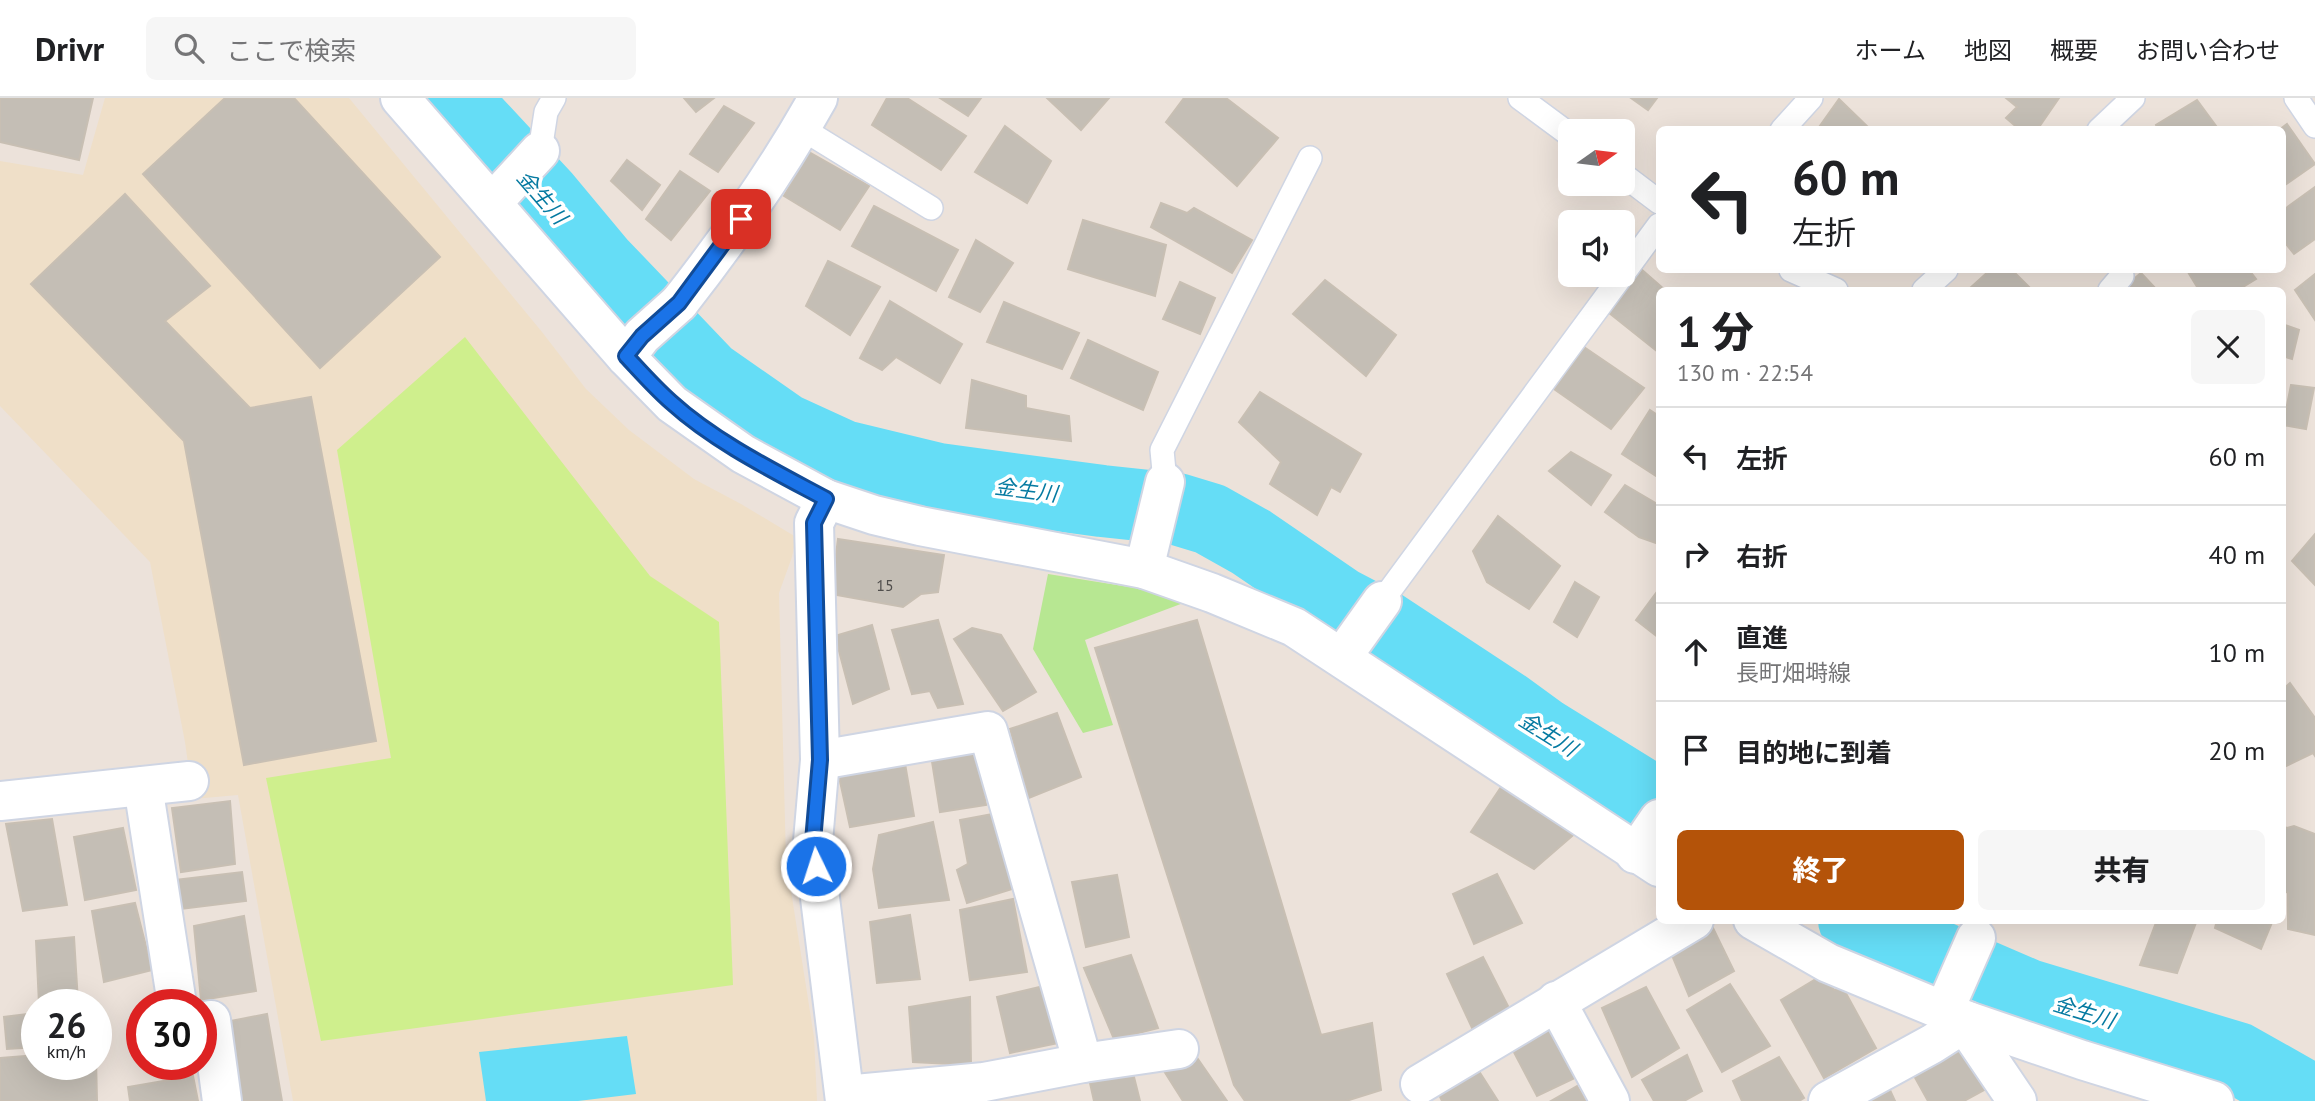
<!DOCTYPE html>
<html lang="ja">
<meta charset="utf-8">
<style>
body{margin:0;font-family:"PT Sans","Noto Sans JP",sans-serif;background:#f6f6f6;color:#202124;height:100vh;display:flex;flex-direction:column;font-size:26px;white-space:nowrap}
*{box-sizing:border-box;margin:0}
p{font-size:23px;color:#757577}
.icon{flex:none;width:38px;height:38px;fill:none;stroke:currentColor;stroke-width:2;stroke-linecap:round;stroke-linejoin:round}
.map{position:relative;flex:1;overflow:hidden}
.details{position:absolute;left:1656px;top:189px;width:630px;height:637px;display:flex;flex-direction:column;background:#fff;border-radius:10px;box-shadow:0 7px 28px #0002}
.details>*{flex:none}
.hud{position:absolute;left:1656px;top:28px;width:630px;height:147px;border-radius:10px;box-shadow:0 7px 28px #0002;background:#fff;color:#202124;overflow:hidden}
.needle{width:46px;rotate:76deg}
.tools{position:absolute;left:1558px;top:21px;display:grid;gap:14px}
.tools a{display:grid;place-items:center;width:77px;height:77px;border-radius:10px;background:#fff;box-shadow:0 7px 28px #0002;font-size:35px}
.speed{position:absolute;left:21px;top:891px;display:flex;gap:14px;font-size:35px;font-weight:700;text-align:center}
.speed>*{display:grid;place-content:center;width:91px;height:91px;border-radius:50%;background:#fff;box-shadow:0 7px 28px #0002;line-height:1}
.speed small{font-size:18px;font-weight:400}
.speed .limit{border:10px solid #d22;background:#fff;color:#111}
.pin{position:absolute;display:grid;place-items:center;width:60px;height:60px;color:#fff;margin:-30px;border-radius:14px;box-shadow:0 4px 10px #0006}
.me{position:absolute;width:77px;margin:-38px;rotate:356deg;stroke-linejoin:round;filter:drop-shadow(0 0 5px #0008)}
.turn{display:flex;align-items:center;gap:24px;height:147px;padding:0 21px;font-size:32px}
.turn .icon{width:91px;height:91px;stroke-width:2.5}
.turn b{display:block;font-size:49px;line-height:60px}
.round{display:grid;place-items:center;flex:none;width:74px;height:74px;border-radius:10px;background:#f6f6f6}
.head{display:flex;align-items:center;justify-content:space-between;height:119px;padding:0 21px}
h1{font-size:42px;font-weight:800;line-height:52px}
.button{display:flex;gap:14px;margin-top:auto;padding:14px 21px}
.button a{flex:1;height:80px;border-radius:10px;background:#b45309;color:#fff;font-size:28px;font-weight:800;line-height:80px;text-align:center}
.button a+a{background:#f6f6f6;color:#202124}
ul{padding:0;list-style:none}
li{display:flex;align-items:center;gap:21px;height:98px;padding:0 21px;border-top:2px solid #e0e0e0}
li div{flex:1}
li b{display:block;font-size:26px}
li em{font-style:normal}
header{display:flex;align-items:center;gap:42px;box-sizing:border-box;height:98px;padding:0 35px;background:#fff;border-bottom:2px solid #e0e0e0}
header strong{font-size:33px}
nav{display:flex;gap:38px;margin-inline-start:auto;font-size:24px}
.search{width:490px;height:63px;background:#f6f6f6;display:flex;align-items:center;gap:18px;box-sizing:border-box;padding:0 24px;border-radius:10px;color:#757577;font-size:26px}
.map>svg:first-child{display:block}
.education{fill:#efdfc8}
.green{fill:#b7e792}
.pitch{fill:#cfef8d}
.water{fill:#65ddf6}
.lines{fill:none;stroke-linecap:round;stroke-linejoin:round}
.river{stroke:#65ddf6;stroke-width:72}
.building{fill:#c4beb5;stroke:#c8bfb3;stroke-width:2}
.lane-casing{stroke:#cfd5e3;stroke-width:26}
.street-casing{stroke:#cfd5e3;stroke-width:42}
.secondary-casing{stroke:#cfd5e3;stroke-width:42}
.lane{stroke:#fff;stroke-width:23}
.street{stroke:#fff;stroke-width:38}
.secondary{stroke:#fff;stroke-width:38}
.route-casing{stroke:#114b97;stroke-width:18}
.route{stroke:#1a73e8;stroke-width:12}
.labels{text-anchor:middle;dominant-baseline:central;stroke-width:7;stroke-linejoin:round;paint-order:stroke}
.number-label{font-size:16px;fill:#504e4c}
.water-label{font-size:21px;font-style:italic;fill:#057aa1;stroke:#fff}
</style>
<header>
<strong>Drivr</strong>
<div class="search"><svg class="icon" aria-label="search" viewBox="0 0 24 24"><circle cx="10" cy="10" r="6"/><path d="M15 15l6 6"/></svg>ここで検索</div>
<nav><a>ホーム</a><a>地図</a><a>概要</a><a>お問い合わせ</a></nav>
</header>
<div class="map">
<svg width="2315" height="1003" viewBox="0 0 2315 1003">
<rect width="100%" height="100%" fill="#ece2da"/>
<path class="education" d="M105,0h244l193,234 44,57 43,41 65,49 47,25 55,33 -4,20 -13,36 7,266 28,178 3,64h-524l-55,-306 -45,4 -8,-57 -35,-180 -150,-156v-245l83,14z"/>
<path class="green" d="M1048,476l100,16 38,12 -101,38 28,85 -30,8 -50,-84z"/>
<path class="pitch" d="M465,239l185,239 69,46 14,363 -412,56 -55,-263 125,-20 -54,-308z"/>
<path class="water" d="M627,938l9,58 -58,7h-92l-7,-49z"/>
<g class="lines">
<g class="river">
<path d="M456,0l9,13 80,86 55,66 108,113 76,53 59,27 95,23 164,22 75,8 33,10 41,23 89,61 44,23 123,81 37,27 115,71"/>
<path d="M1854,822l174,75 209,63 76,43"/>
</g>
</g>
<g class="building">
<path d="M0,0h93l-14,62 -79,-18z"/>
<path d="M225,0h69l146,159 -120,111 -177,-194z"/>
<path d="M684,0h30l-18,14z"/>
<path d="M887,0h20l59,38 -25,34 -69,-45z"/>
<path d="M940,0h41l-13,18z"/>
<path d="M1047,0h62l-28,32z"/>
<path d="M1184,0h42l52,40 -41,48 -71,-64z"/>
<path d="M1631,0h26l-9,12z"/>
<path d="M2006,0h53l-22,32h-17l-14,-12 11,-11z"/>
<path d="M1839,1l32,31h-54z"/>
<path d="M2197,2l22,30h-61l-2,-5z"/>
<path d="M724,8l30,17 -36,49 -28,-18z"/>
<path d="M2287,26l28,40 -33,23v-57h-3z"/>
<path d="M1005,28l46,35 -24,42 -52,-31z"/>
<path d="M809,54l60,34 -29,44 -56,-34z"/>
<path d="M627,62l33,25 -18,25 -31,-29z"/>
<path d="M680,73l30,20 -39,49 -25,-21z"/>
<path d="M2315,89v52l-21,15 -12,-15v-28z"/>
<path d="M125,96l85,92 -45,35 85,87 61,-11 65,344 -132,24 -60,-324 -153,-157z"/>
<path d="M1161,105l26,10 7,-5 58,32 -20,33 -81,-46z"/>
<path d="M874,108l84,44 -22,41 -84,-45z"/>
<path d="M1083,122l83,25 -11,51 -87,-27z"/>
<path d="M976,142l37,23 -33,49 -31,-15z"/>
<path d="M828,163l52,26 -30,48 -44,-29z"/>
<path d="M1641,171l24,21h-6l-1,62 -50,-40z"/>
<path d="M1990,172h22l20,20h-61l-2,-1z"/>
<path d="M2191,172h58l7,9 -18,11h-39l-11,-18z"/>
<path d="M2141,175l16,17h-36z"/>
<path d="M2315,176v46l-20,-30z"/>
<path d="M1325,182l71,55 -30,41 -73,-62z"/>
<path d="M1180,184l35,16 -15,36 -37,-15z"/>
<path d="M890,203l72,43 -22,39 -44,-26 -14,13 -22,-12z"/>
<path d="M1004,204l75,31 -17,36 -75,-27z"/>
<path d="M2282,226l17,6 -7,29 -10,-3z"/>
<path d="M1088,242l70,32 -15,38 -72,-32z"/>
<path d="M1584,249l60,41 -33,41 -57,-40z"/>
<path d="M972,282l54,16v12l43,8 2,25 -105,-13z"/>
<path d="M2291,287l23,3 -8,41 -23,-4z"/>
<path d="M1260,294l101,62 -21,38 -9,-5 -14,28 -47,-31 11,-22 -42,-40z"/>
<path d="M1650,312l9,6v62l-37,-24z"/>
<path d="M1571,354l40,23 -20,30 -42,-34z"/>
<path d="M1625,387l34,20v39l-20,-7 -34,-25z"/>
<path d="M1498,418l62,50 -31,43 -42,-27 -14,-31z"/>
<path d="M2315,436v51l-23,-24z"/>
<path d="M838,441l106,16 -6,37 -17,2 -18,13 -72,-13z"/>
<path d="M1575,484l24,15 -22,40 -23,-15z"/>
<path d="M1659,491v49l-23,-18z"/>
<path d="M938,522l25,84 -25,4 -8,-17 -18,3 -20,-64z"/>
<path d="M1197,522l124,415 51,-12 9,67 -35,11h-101l-11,-16 -139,-437z"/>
<path d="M872,527l17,64 -36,15 -18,-68z"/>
<path d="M972,530l29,7 35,57 -33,19 -49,-72z"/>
<path d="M2290,585l25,35v38l-2,-3 -29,14 -2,-77z"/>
<path d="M1057,615l24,64 -52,21 -19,-69z"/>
<path d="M975,643l11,64 -46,7 -10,-63z"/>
<path d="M903,654l11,64 -64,11 -14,-64z"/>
<path d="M1503,686l75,47 -44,38 -63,-37z"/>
<path d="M230,703l5,63 -54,8 -9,-64z"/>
<path d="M993,716l22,74 -48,15 -10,-33 11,-6 -8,-44z"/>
<path d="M52,721l15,86 -44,6 -17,-87z"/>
<path d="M933,724l16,78 -70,8 -6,-39 6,-34z"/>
<path d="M2282,728l5,2 7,-2 21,8v101l-27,-6v-36l-6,-4z"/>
<path d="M123,730l13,62 -51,10 -11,-63z"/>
<path d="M242,774l4,29 -65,8 -7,-29z"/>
<path d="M1497,776l25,49 -48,21 -21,-50z"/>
<path d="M1117,777l12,62 -43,10 -14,-65z"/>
<path d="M1013,801l14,73 -57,8 -10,-70z"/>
<path d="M135,805l17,67 -48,12 -12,-71z"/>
<path d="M910,817l10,64 -43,4 -7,-61z"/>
<path d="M244,818l12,75 -55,9 -7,-74z"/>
<path d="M2157,822h40l-20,53 -37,-8z"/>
<path d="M2217,822h56l-12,29 -46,-21z"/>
<path d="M1712,828l22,45 -45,25 -18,-43z"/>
<path d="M74,839l4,65 -39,2 -3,-63z"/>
<path d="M1131,857l27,73 -44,11 -30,-71z"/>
<path d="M1483,859l29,57 -39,16 -26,-56z"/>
<path d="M1824,876l10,16 9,-2 33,60 -52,30 -43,-78z"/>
<path d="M1730,886l40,62 -48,26 -35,-62z"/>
<path d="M1044,888l19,56 -53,11 -13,-56z"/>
<path d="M1646,889l33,61 -47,29 -30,-69z"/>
<path d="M970,899l1,68 -58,-3 -4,-55z"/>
<path d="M37,915v34l-30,2 -3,-32z"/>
<path d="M267,916l15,87h-49l-13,-78z"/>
<path d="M1549,919l32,58 -44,21 -29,-55z"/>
<path d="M1191,951l36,52h-44l-19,-30z"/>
<path d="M1964,951l20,41 -20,11h-36l-15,-27z"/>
<path d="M37,957v9h59v-6l1,43h-97v-43z"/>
<path d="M1687,957l15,36 -18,10h-30l-12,-21z"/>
<path d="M1779,959l25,41 -5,3h-57l-9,-20z"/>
<path d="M1475,967l23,36h-56l-6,-13z"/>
<path d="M1133,975l7,28h-46l-4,-18z"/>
<path d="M193,978l5,25h-68l-2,-14z"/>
<path d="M1577,988l9,15h-35z"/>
<path d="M1889,990l6,13h-31z"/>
</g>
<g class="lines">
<g class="lane-casing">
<g id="lane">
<path d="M1520,0l50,37"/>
<path d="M2296,0l19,28"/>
<path d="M801,30l130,80"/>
<path d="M1782,32l29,-32"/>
<path d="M2099,32l34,-32"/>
<path d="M540,53l6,-39 8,-14"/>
<path d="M1622,76l37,28"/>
<path d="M1791,172l45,20"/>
<path d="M1924,192l22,-20"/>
<path d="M2110,192l12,-14"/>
<path d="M1165,384l-3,-32 148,-292"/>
<path d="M1382,503l277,-376"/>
</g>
</g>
<g class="street-casing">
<g id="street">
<path d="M492,105l48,-52"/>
<path d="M679,205c51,-65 99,-133 139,-205"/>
<path d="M826,401l-12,24 6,237 -7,81 32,260"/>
<path d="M1144,471l21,-87"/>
<path d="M1342,559l40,-56"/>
<path d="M820,662l168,-29 95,332"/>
<path d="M143,688l34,218"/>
<path d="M0,703l189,-20"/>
<path d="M1635,756l24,-35"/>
<path d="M1556,903l54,100"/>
<path d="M1944,913l32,-73"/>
<path d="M201,924l10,-2 11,81"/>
<path d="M1420,986l274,-164"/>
<path d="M845,997l139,-13 99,-19 96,-14"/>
<path d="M1828,1003l104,-57 36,-23 3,12 46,68"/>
</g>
</g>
<g class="secondary-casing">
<g id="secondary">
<path d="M400,0l226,259 46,47 71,50 83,45 48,16 46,11 224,43 68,24 82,34 365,240"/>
<path d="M626,259l16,-21 37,-33"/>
<path d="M1753,822l75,43 140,58 114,39 132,41"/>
</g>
</g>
<use href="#lane" class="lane"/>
<use href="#street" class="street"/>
<use href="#secondary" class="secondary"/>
</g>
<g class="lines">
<g class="route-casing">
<path id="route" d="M741,121l-62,84 -37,33 -16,20c15,16 29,32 45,46 44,40 103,69 155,97l-12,24 6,237 -7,81 3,25"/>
</g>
<use href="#route" class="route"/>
</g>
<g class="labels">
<g class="number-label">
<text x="885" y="487">15</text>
</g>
<g class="water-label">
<text transform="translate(542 99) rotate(49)">金生川</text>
<text transform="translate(1026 392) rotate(7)">金生川</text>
<text transform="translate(1548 636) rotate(32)">金生川</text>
<text transform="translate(2084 914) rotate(17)">金生川</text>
</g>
</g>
</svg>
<div class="tools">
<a><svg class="needle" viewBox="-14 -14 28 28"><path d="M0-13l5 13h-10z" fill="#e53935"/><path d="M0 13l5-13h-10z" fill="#757577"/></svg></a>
<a><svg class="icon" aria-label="sound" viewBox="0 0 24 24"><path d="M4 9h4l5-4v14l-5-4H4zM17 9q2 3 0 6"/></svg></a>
</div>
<div class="speed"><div>26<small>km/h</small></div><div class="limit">30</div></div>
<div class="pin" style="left:741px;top:121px;background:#d93025"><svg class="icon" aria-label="arrive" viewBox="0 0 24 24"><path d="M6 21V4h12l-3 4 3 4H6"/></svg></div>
<svg class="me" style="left:816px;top:768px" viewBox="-20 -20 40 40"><circle r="17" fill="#1a73e8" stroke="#fff" stroke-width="3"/><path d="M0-11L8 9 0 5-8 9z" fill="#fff"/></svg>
<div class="hud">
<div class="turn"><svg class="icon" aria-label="left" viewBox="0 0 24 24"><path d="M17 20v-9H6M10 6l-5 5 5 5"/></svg><div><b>60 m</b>左折</div></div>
</div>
<section class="details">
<div class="head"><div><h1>1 分</h1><p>130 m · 22:54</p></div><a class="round"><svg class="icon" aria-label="close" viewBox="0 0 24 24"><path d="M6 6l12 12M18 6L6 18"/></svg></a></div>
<ul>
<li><svg class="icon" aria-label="left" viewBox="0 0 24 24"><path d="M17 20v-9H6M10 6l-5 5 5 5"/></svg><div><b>左折</b></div><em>60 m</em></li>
<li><svg class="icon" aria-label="right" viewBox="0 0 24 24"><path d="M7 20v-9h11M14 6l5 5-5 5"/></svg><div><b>右折</b></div><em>40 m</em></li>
<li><svg class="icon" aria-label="ahead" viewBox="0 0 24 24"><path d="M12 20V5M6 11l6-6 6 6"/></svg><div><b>直進</b><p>長町畑塒線</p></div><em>10 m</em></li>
<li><svg class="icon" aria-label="arrive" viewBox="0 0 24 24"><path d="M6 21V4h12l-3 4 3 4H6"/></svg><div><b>目的地に到着</b></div><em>20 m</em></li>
</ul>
<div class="button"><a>終了</a><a>共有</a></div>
</section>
</div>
